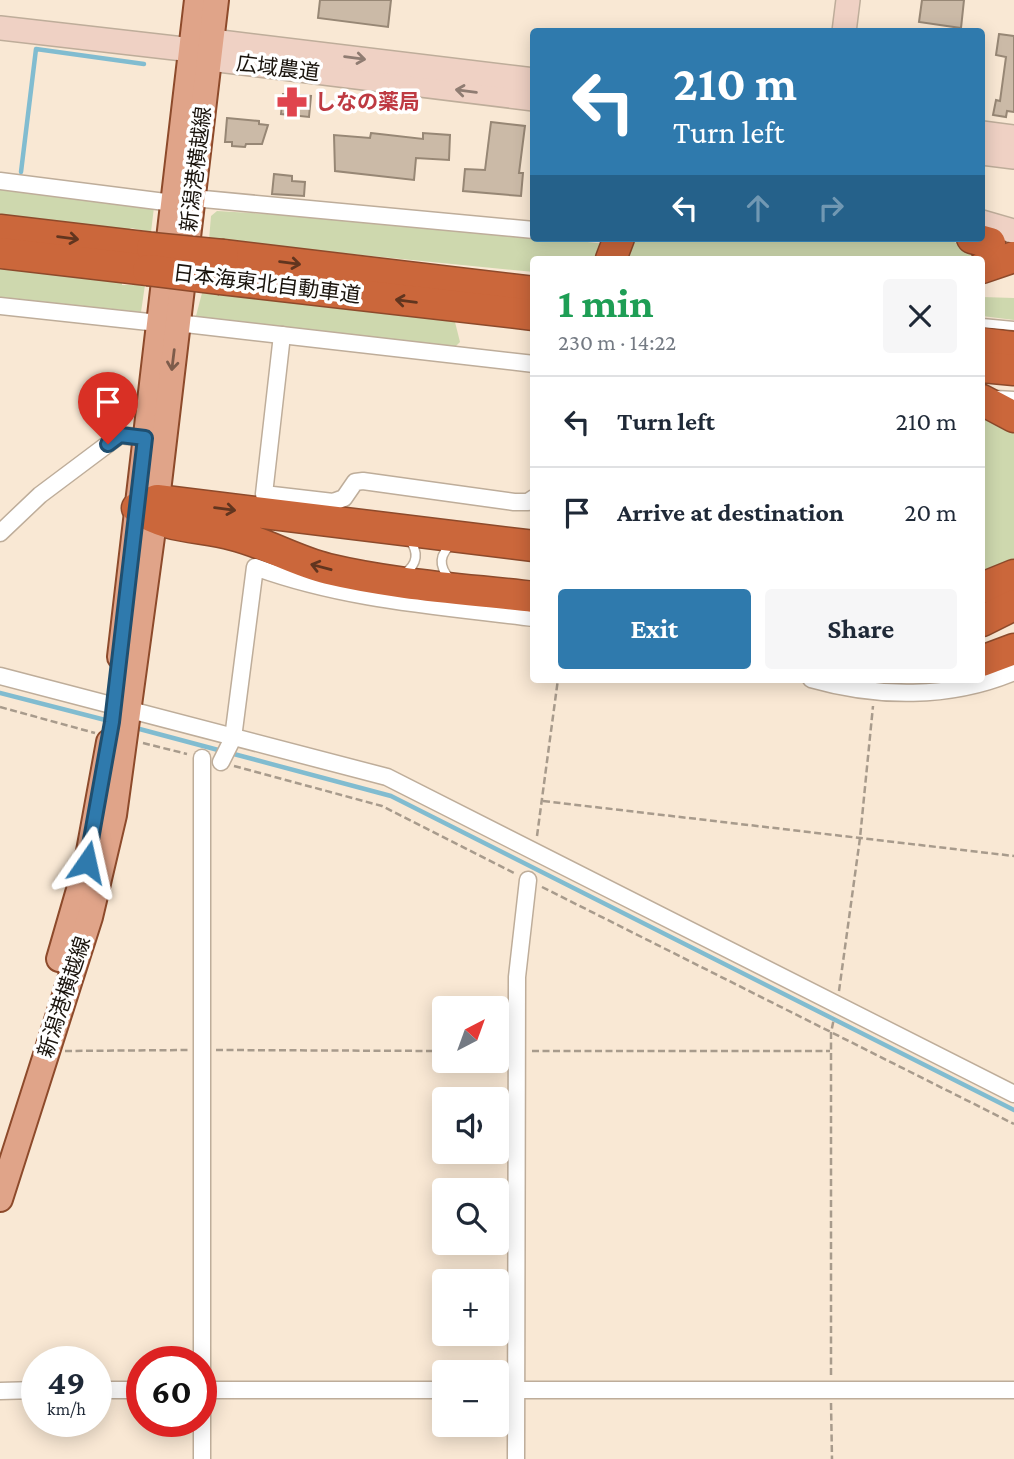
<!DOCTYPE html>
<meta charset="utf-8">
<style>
body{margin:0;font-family:"Crimson Pro","Noto Sans JP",serif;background:#f6f6f7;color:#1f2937;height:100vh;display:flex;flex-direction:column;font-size:26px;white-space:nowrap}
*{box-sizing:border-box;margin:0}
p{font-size:23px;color:#747a83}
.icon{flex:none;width:38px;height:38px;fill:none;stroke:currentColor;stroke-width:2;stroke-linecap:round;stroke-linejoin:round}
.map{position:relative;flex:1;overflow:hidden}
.details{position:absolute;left:530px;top:256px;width:455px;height:427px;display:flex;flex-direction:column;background:#fff;border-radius:7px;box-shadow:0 4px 18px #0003}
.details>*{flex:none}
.hud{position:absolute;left:530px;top:28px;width:455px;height:214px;border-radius:7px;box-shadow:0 4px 18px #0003;background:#2f7aad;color:#fff;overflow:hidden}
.needle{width:46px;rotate:41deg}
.fabs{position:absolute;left:432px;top:996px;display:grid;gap:14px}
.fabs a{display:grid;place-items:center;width:77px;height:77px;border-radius:7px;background:#fff;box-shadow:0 4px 18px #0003;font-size:35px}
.speed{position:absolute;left:21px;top:1346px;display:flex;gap:14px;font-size:35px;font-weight:700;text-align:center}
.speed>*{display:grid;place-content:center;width:91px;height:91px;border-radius:50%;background:#fff;box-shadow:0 4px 18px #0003;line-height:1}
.speed small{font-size:18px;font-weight:400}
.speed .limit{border:10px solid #d22;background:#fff;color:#111}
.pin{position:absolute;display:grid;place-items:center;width:60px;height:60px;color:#fff;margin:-72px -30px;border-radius:50% 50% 50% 0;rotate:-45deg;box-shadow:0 0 7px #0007}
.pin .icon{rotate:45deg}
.me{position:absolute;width:77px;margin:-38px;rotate:11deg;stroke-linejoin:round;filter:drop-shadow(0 0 5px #0008)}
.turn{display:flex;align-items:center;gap:24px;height:147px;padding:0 28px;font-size:32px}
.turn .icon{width:91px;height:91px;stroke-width:2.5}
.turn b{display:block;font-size:49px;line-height:60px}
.lanes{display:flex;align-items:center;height:66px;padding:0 28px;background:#0003;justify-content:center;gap:35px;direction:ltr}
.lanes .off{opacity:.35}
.round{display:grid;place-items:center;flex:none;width:74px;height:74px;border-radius:7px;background:#f6f6f7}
.summary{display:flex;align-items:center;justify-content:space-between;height:119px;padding:0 28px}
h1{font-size:42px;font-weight:700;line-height:52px;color:#1e9e55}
.cta{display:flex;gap:14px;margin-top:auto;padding:14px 28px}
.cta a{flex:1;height:80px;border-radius:7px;background:#2f7aad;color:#fff;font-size:28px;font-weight:700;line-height:80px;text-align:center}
.cta a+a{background:#f6f6f7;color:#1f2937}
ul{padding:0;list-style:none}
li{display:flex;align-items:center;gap:21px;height:91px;padding:0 28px;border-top:2px solid #e0e1e3}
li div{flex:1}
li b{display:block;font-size:26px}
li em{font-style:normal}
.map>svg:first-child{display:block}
.green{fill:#ced8ae}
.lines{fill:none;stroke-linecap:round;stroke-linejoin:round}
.stream{stroke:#81bcd0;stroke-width:4.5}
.building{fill:#cbbaa7;stroke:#978775;stroke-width:2}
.lane-casing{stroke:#bead9a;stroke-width:11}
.street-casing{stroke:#bead9a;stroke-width:19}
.secondary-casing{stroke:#bead9a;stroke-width:26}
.primary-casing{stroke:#8d4a2b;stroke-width:28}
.highway-casing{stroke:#8d4a2b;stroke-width:33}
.path{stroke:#a89b8c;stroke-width:2.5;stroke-dasharray:7 3.5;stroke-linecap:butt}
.lane{stroke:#fff;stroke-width:8}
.street{stroke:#fff;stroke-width:16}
.secondary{stroke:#efd1c4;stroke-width:23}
.primary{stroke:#e0a489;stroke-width:24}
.highway{stroke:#cb673b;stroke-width:30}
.highway-bridge-casing{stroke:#8d4a2b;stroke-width:33;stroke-linecap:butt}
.highway-bridge{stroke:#cb673b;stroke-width:30}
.oneway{stroke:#8f7c72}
.oneway2{stroke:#61351f}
.oneway3{stroke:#7d5c4b}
.route-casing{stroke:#1f4f70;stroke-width:18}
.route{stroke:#2f7aad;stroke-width:12}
.labels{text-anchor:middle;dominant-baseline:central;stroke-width:7;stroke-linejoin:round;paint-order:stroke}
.street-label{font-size:21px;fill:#1a140d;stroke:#fff}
.health-label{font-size:21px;font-weight:bold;fill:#be3a42;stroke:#fff;text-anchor:start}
</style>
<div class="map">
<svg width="1014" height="1459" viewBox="0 0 1014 1459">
<rect width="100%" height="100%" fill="#f9e8d4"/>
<g class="green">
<path d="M0,187l154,20 -3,25 -20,-4 -3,2 -128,-15z"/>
<path d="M217,211l173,10 216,23 -6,15h-66v13l-325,-32 2,-24z"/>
<path d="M633,238h309l51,17 -12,4h-356z"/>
<path d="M0,267l122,15v3h23l-4,27 -141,-15z"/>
<path d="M202,293l98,9 155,20 5,20 -9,9 -222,-27 -33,-8z"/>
<path d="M982,297l32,1v22l-32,-4z"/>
<path d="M982,409l32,19v135l-32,15z"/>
</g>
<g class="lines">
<g class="stream">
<path d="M21,172l15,-123 108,15"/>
<path d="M0,693l117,30"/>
<path d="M132,727l90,24"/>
<path d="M230,753l161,43 623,314"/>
</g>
</g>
<g class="building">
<path d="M320,0h71l-3,27 -70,-9z"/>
<path d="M922,0h42l-3,28 -42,-6z"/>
<path d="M999,34l15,2v76l-7,-1 -1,6 -13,-2 3,-15 4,1 6,-44 -10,-2z"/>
<path d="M283,94l28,2 -2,21 -28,-3z"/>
<path d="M227,118l32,3v3l9,1 -6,19h-16l-1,3 -13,-1v-4h-7z"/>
<path d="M491,122l34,4 -6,47h4l-2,23 -58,-5 2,-22 20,1z"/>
<path d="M371,133l52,6v-6l27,2 -1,25 -33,-2 -2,22 -79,-9 -1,-36 36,3z"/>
<path d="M274,174l18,2v5l13,1 -1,14 -32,-2z"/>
</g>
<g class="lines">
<g class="lane-casing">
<g id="lane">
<path d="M982,323l32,3"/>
<path d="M996,395l18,1"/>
<path d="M404,574c14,-10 15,-22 5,-35"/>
<path d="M450,579c-12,-13 -11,-25 3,-36"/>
</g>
</g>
<g class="street-casing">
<g id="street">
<path d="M0,181l173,22"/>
<path d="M193,198l341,32"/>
<path d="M0,306l158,17"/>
<path d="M177,323l357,41"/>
<path d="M282,335l-18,159 69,8 11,-4 11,-16 8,-1 151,21h14l6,-4"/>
<path d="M0,533l40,-38 80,-60 25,3"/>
<path d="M0,676l387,101 627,317"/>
<path d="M811,679c66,19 139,20 203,-7"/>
<path d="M221,762l12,-24 22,-171c90,33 184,39 279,51"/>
<path d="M96,1390h46"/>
<path d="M201,1390h243"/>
<path d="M497,1390h517"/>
<path d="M0,1391l37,-1"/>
<path d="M202,1459v-701"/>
<path d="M516,1459l1,-482 11,-97"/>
</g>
</g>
<g class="secondary-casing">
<g id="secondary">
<path d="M0,28l192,22 18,9 324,40"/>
<path d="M844,32l4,-32"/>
<path d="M195,49l17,-8 322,39"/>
<path d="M982,133l32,4"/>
<path d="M982,153l32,4"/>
<path d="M982,222l31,9"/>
</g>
</g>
<g class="primary-casing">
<g id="primary">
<path d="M120,657l77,-657"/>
<path d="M59,959l28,-97 22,-120"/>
<path d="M0,1199l90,-282 24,-102 43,-315 59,-500"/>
</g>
</g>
<g class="highway-casing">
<g id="highway">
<path d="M0,230l152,18"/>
<path d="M972,238l18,5"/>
<path d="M0,253l148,17"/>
<path d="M223,255l311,37"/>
<path d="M611,259l8,-21"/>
<path d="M982,268l32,-11"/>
<path d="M221,279l313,36"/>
<path d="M982,343l32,4"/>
<path d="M982,367l32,3"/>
<path d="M982,400l32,17"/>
<path d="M534,546l-377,-46 -20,8c30,21 62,18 96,27 33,8 62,26 95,34 67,16 137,20 206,28"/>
<path d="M982,588l32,-13"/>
<path d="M982,621l32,-16"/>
<path d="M982,661l32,-12"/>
</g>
</g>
<g class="path">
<path d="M0,707l95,26"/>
<path d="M143,743l44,11"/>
<path d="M234,766l148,40 132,67"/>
<path d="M543,801l471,55"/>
<path d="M537,836l21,-157"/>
<path d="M542,887l472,237"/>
<path d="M839,991l21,-153 13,-132"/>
<path d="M216,1050l228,1"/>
<path d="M65,1051l123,-1"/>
<path d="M532,1051h298"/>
<path d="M831,1375v-342l3,-15"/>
<path d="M831,1403l1,56"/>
</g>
<use href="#lane" class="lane"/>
<use href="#street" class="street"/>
<use href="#secondary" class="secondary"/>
<use href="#primary" class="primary"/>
<use href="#highway" class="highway"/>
<g class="highway-bridge-casing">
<g id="highway-bridge">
<path d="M152,248l71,7"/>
<path d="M148,270l73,9"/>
</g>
</g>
<use href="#highway-bridge" class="highway-bridge"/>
</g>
<defs><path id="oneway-shaft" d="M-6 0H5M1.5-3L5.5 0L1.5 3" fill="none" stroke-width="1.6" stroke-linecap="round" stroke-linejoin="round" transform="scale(1.75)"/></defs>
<g class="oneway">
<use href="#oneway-shaft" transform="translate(355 58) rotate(7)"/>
<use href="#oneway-shaft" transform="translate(466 91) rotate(-173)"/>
</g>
<g class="oneway2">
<use href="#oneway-shaft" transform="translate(68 238) rotate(7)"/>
<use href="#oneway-shaft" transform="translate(290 263) rotate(7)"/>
<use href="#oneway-shaft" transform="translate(406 301) rotate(-173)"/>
<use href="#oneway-shaft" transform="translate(225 509) rotate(7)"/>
<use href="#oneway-shaft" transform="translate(321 567) rotate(-165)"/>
</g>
<use class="oneway3" href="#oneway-shaft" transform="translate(173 360) rotate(97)"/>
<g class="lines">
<g class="route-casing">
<path id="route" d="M87,862l25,-140 33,-284 -25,-3 -12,9"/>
</g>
<use href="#route" class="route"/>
</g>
<defs>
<g id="pharmacy-bare" transform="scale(2.415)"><path d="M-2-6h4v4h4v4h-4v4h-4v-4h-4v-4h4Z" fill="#e0444e" stroke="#fff" stroke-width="2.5" paint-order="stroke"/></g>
</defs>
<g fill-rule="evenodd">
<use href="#pharmacy-bare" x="292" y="102"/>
</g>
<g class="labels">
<g class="street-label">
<text transform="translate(278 68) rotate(7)">広域農道</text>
<text transform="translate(196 169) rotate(-83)">新潟港横越線</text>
<text transform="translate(267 284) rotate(7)">日本海東北自動車道</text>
<text transform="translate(64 997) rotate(-72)">新潟港横越線</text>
</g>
<g class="health-label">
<text x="315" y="102">しなの薬局</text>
</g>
</g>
</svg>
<div class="fabs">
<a><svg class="needle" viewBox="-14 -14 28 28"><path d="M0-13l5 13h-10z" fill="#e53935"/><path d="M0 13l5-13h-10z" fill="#747a83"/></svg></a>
<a><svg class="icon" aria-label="sound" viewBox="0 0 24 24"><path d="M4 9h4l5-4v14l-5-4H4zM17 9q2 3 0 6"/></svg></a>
<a><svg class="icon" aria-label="search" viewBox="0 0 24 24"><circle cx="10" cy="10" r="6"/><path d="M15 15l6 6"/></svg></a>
<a>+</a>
<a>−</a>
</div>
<div class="speed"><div>49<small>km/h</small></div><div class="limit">60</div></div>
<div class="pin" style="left:108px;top:444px;background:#d93025"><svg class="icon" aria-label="arrive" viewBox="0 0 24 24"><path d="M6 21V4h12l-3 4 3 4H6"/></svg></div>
<svg class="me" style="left:87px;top:862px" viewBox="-20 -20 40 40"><path d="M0-17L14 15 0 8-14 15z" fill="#2f7aad" stroke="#fff" stroke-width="4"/></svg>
<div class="hud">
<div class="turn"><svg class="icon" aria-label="left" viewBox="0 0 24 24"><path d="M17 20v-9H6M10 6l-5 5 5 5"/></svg><div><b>210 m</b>Turn left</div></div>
<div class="lanes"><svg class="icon" aria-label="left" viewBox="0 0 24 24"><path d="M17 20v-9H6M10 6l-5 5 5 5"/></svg><svg class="icon off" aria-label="ahead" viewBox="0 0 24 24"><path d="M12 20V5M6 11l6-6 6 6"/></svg><svg class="icon off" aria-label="right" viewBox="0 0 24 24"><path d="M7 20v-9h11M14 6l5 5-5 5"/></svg></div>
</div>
<section class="details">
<div class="summary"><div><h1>1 min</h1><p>230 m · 14:22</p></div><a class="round"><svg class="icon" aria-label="close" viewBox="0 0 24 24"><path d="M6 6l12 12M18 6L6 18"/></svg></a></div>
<ul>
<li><svg class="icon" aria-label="left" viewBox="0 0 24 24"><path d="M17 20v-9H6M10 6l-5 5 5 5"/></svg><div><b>Turn left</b></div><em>210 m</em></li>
<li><svg class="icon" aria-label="arrive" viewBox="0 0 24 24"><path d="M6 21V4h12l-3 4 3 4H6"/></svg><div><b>Arrive at destination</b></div><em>20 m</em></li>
</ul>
<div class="cta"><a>Exit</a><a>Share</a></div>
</section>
</div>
